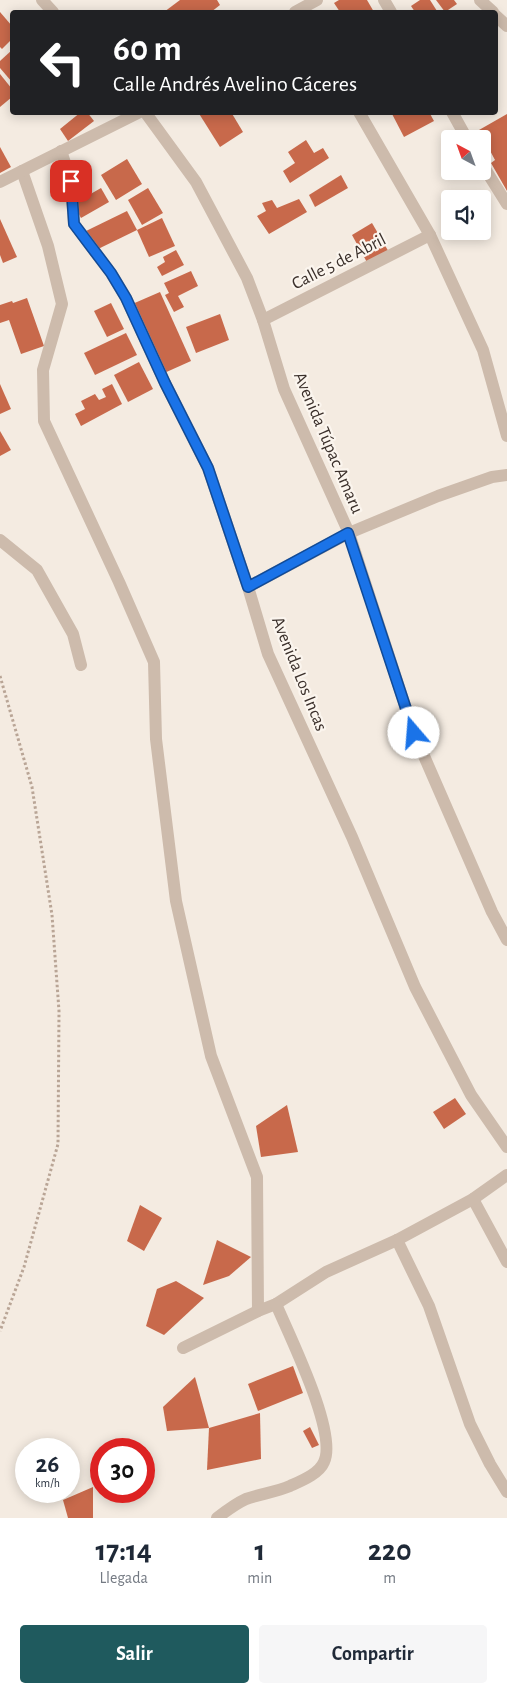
<!DOCTYPE html>
<html lang="es">
<meta charset="utf-8">
<style>
body{margin:0;font-family:"Alegreya Sans",sans-serif;background:#f6f6f7;color:#1f2937;height:100vh;display:flex;flex-direction:column;font-size:19px;white-space:nowrap}
*{box-sizing:border-box;margin:0}
p{font-size:16px;color:#747a83}
.icon{flex:none;width:28px;height:28px;fill:none;stroke:currentColor;stroke-width:2;stroke-linecap:round;stroke-linejoin:round}
.map{position:relative;height:1518px;overflow:hidden}
.side{display:flex;flex-direction:column;background:#fff;flex:1}
.side>*{flex:none}
.banner{position:absolute;left:10px;top:10px;width:488px;height:105px;border-radius:5px;box-shadow:0 2px 12px #0003;background:#202124;color:#fff;overflow:hidden}
.needle{width:32px;rotate:319deg}
.fabs{position:absolute;left:441px;top:130px;display:grid;gap:10px}
.fabs a{display:grid;place-items:center;width:50px;height:50px;border-radius:5px;background:#fff;box-shadow:0 2px 12px #0003;font-size:25px}
.speed{position:absolute;left:15px;top:1438px;display:flex;gap:10px;font-size:25px;font-weight:700;text-align:center}
.speed>*{display:grid;place-content:center;width:65px;height:65px;border-radius:50%;background:#fff;box-shadow:0 2px 12px #0003;line-height:1}
.speed small{font-size:12px;font-weight:400}
.speed .limit{border:8px solid #d22;background:#fff;color:#111}
.pin{position:absolute;display:grid;place-items:center;width:42px;height:42px;color:#fff;margin:-21px;border-radius:10px;box-shadow:0 2px 8px #0006}
.me{position:absolute;width:55px;margin:-28px;rotate:342deg;stroke-linejoin:round;filter:drop-shadow(0 0 4px #0008)}
.turn{display:flex;align-items:center;gap:18px;height:105px;padding:0 20px;font-size:22px}
.turn .icon{width:65px;height:65px;stroke-width:2.5}
.turn b{display:block;font-size:35px;line-height:42px}
.eta{display:flex;justify-content:space-evenly;align-items:center;height:85px;text-align:center}
.eta b{font-size:30px;font-weight:700;line-height:35px}
.primary-button{display:flex;gap:10px;margin-top:auto;padding:10px 20px}
.primary-button a{flex:1;height:58px;border-radius:5px;background:#1f5a5e;color:#fff;font-size:20px;font-weight:700;line-height:58px;text-align:center}
.primary-button a+a{background:#f6f6f7;color:#1f2937}
.map>svg:first-child{display:block}
.building{fill:#c8694b}
.lines{fill:none;stroke-linecap:round;stroke-linejoin:round}
.path{stroke:#b9a596;stroke-width:3;stroke-dasharray:2.5 2.5;stroke-linecap:butt}
.street{stroke:#cdbbac;stroke-width:12}
.route-casing{stroke:#114b97;stroke-width:12}
.route{stroke:#1a73e8;stroke-width:9}
.labels{text-anchor:middle;dominant-baseline:central;stroke-width:4.5;stroke-linejoin:round;paint-order:stroke}
.street-label{font-size:18px;fill:#3b302b;stroke:#fbf5ee}
</style>
<div class="map">
<svg width="507" height="1518" viewBox="0 0 507 1518">
<rect width="100%" height="100%" fill="#f4ebe1"/>
<g class="building">
<path d="M180,0h37l3,5 -9,7h-47z"/>
<path d="M339,0h28l7,12h-34l-6,-9z"/>
<path d="M420,0h10l7,11 -22,1 -4,-6z"/>
<path d="M436,0h18l3,4 -12,8z"/>
<path d="M0,12l12,14v13l-10,10 -2,-2z"/>
<path d="M12,50v32l-12,-14v-7z"/>
<path d="M0,74l12,15v8l-12,10z"/>
<path d="M81,112h6l7,9 -26,20 -8,-12z"/>
<path d="M198,112h33l12,20 -23,15z"/>
<path d="M391,112h38l5,9 -30,16z"/>
<path d="M507,114v77l-16,-28 4,-3 -16,-30z"/>
<path d="M306,140l8,13 9,-5 6,10 -39,25 -7,-12 12,-8 -7,-11z"/>
<path d="M0,147l11,20 -11,6z"/>
<path d="M127,159l15,25 -26,16 -15,-25z"/>
<path d="M341,175l7,13 -33,19 -6,-12z"/>
<path d="M101,188l8,14 -28,16 -8,-14z"/>
<path d="M148,188l15,25 -21,12 -14,-25z"/>
<path d="M299,199l8,13 -38,22 -12,-18 9,-5 -4,-8 10,-3 5,8z"/>
<path d="M127,211l10,19 -41,20 -10,-19z"/>
<path d="M162,218l13,28 -26,11 -12,-27z"/>
<path d="M0,219l17,38 -14,6 -3,-8z"/>
<path d="M372,223l18,31 -21,12 -17,-31z"/>
<path d="M176,250l8,15 -22,11 -5,-9 8,-5 -2,-5z"/>
<path d="M191,271l7,15 -20,10 6,11 -10,5 -9,-17 4,-2 -5,-10z"/>
<path d="M160,292l31,69 -29,13 -32,-69z"/>
<path d="M27,298l17,48 -23,8 -12,-34 -9,3v-18l12,-4 1,2z"/>
<path d="M111,303l13,26 -17,8 -13,-26z"/>
<path d="M220,314l9,26 -33,13 -10,-26z"/>
<path d="M126,333l11,22 -42,20 -11,-22z"/>
<path d="M139,362l14,27 -25,13 -14,-27z"/>
<path d="M0,384l11,25 -11,5z"/>
<path d="M112,384l10,20 -41,22 -6,-12 10,-5 -4,-8 14,-7 4,6 7,-3 -4,-8z"/>
<path d="M0,431l11,19 -11,6z"/>
<path d="M455,1098l11,16 -22,15 -11,-17z"/>
<path d="M287,1105l11,47 -37,5 -5,-31z"/>
<path d="M140,1205l22,13 -18,33 -17,-10z"/>
<path d="M217,1240l34,17 -22,19 -26,9z"/>
<path d="M176,1281l28,17 -40,37 -18,-9 11,-37z"/>
<path d="M293,1366l10,27 -45,18 -10,-27z"/>
<path d="M195,1377l14,51 -42,3 -4,-24z"/>
<path d="M260,1413l1,46 -54,11 2,-42z"/>
<path d="M310,1427l9,18 -7,3 -9,-17z"/>
<path d="M148,1450l-1,21 -3,1v-21z"/>
<path d="M93,1487v31h-25l-5,-18z"/>
</g>
<g class="lines">
<path class="path" d="M0,676l32,111 20,128 7,96 -1,133 -34,123 -24,64"/>
<g class="street">
<path d="M42,0l11,12"/>
<path d="M384,0l7,12"/>
<path d="M480,0l13,12"/>
<path d="M295,12l22,-12"/>
<path d="M495,15l12,11"/>
<path d="M145,112l51,70 51,96 16,42 21,69 65,144 65,200 78,179 15,28"/>
<path d="M359,112l71,123 53,115 24,86"/>
<path d="M452,112l15,27"/>
<path d="M61,151l10,30 3,43 37,49 15,25 39,85 43,85 40,119 20,67 84,183 63,150 56,108 36,52"/>
<path d="M482,164l25,40"/>
<path d="M22,171l26,75 14,58 -19,66 1,51 75,161 35,80 2,77 20,162 35,155 46,121 1,134"/>
<path d="M0,182l140,-70"/>
<path d="M263,320l167,-85"/>
<path d="M0,540l37,30 36,64 8,31"/>
<path d="M248,587l101,-54 89,-37 54,-19 15,-2"/>
<path d="M473,1199l34,63"/>
<path d="M397,1240l32,66 41,118 20,40 17,28"/>
<path d="M183,1348l75,-37 18,-7 50,-32 71,-32 76,-41 34,-24"/>
<path d="M217,1518c9,-7 18,-14 29,-19 14,-5 30,-7 44,-13 11,-5 29,-12 34,-24 14,-29 -35,-127 -48,-158"/>
</g>
</g>
<g class="lines">
<g class="route-casing">
<path id="route" d="M71,181l3,43 37,49 15,25 39,85 43,85 40,119 100,-54 66,200"/>
</g>
<use href="#route" class="route"/>
</g>
<g class="labels">
<g class="street-label">
<text transform="translate(339 262) rotate(-27)">Calle 5 de Abril</text>
<text transform="translate(328 443) rotate(67)">Avenida Túpac Amaru</text>
<text transform="translate(299 674) rotate(68)">Avenida Los Incas</text>
</g>
</g>
</svg>
<div class="fabs">
<a><svg class="needle" viewBox="-14 -14 28 28"><path d="M0-13l5 13h-10z" fill="#e53935"/><path d="M0 13l5-13h-10z" fill="#747a83"/></svg></a>
<a><svg class="icon" aria-label="sound" viewBox="0 0 24 24"><path d="M4 9h4l5-4v14l-5-4H4zM17 9q2 3 0 6"/></svg></a>
</div>
<div class="speed"><div>26<small>km/h</small></div><div class="limit">30</div></div>
<div class="pin" style="left:71px;top:181px;background:#d93025"><svg class="icon" aria-label="arrive" viewBox="0 0 24 24"><path d="M6 21V4h12l-3 4 3 4H6"/></svg></div>
<svg class="me" style="left:414px;top:733px" viewBox="-20 -20 40 40"><circle r="19" fill="#fff"/><path d="M0-13L10 11 0 6-10 11z" fill="#1a73e8"/></svg>
<div class="banner">
<div class="turn"><svg class="icon" aria-label="left" viewBox="0 0 24 24"><path d="M17 20v-9H6M10 6l-5 5 5 5"/></svg><div><b>60 m</b>Calle Andrés Avelino Cáceres</div></div>
</div>
</div>
<section class="side">
<div class="eta">
<div><b>17:14</b><p>Llegada</p></div>
<div><b>1</b><p>min</p></div>
<div><b>220</b><p>m</p></div>
</div>
<div class="primary-button"><a>Salir</a><a>Compartir</a></div>
</section>
